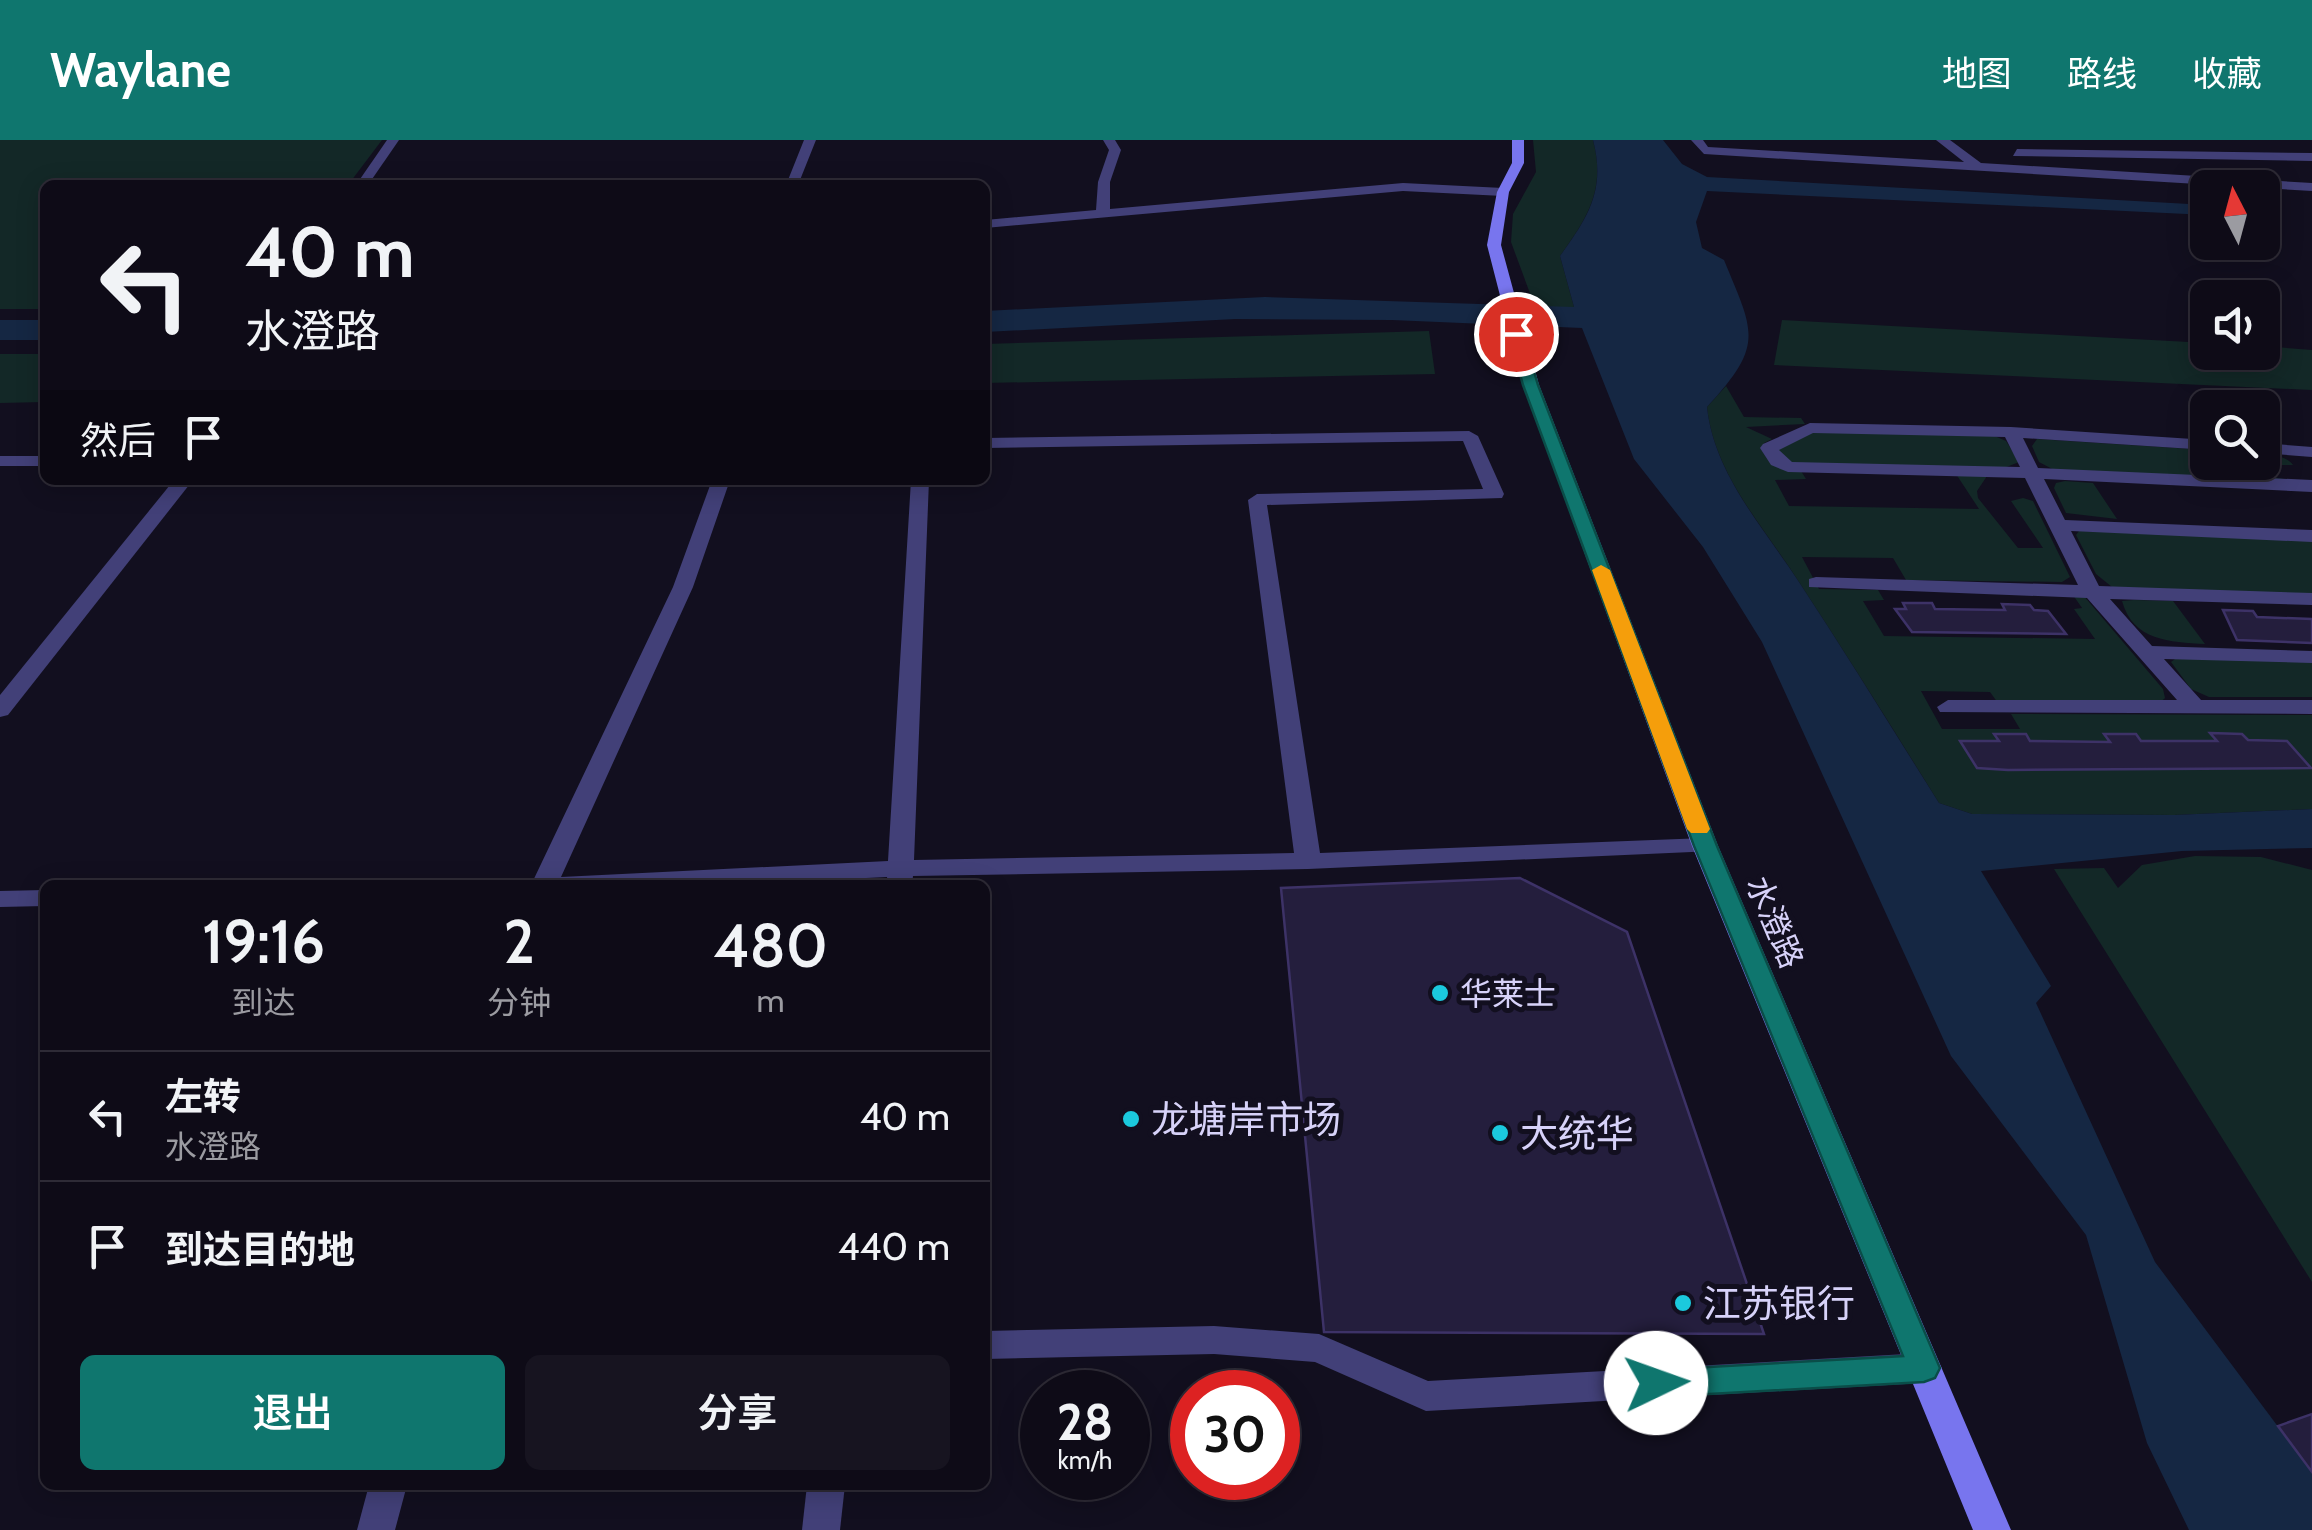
<!DOCTYPE html>
<html lang="zh">
<meta charset="utf-8">
<style>
body{margin:0;font-family:Cabin,"Noto Sans SC",sans-serif;background:#171420;color:#f1f3f6;height:100vh;display:flex;flex-direction:column;font-size:38px;white-space:nowrap}
*{box-sizing:border-box;margin:0}
p{font-size:32px;color:#9b9ba1}
.icon{flex:none;width:55px;height:55px;fill:none;stroke:currentColor;stroke-width:2;stroke-linecap:round;stroke-linejoin:round}
.map{position:relative;flex:1;overflow:hidden}
.drawer{position:absolute;left:40px;top:740px;width:950px;height:610px;display:flex;flex-direction:column;background:#0e0b17;border-radius:15px;box-shadow:0 5px 25px #0003,0 0 0 2px #2e2b36}
.drawer>*{flex:none}
.guide{position:absolute;left:40px;top:40px;width:950px;height:305px;border-radius:15px;box-shadow:0 5px 25px #0003,0 0 0 2px #2e2b36;background:#0e0b17;color:#f1f3f6;overflow:hidden}
.needle{width:65px;rotate:354deg}
.buttons{position:absolute;left:2190px;top:30px;display:grid;gap:20px}
.buttons a{display:grid;place-items:center;width:90px;height:90px;border-radius:15px;background:#0e0b17;box-shadow:0 5px 25px #0003,0 0 0 2px #2e2b36;font-size:50px}
.speed{position:absolute;left:1020px;top:1230px;display:flex;gap:20px;font-size:50px;font-weight:700;text-align:center}
.speed>*{display:grid;place-content:center;width:130px;height:130px;border-radius:50%;background:#0e0b17;box-shadow:0 5px 25px #0003,0 0 0 2px #2e2b36;line-height:1}
.speed small{font-size:25px;font-weight:400}
.speed .limit{border:15px solid #d22;background:#fff;color:#111}
.pin{position:absolute;display:grid;place-items:center;width:85px;height:85px;color:#fff;margin:-42px;border:5px solid #fff;border-radius:50%;box-shadow:0 2px 10px #0007}
.me{position:absolute;width:110px;margin:-55px;rotate:87deg;stroke-linejoin:round;filter:drop-shadow(0 0 8px #0008)}
.turn{display:flex;align-items:center;gap:35px;height:210px;padding:0 40px;font-size:45px}
.turn .icon{width:130px;height:130px;stroke-width:2.5}
.turn b{display:block;font-size:70px;line-height:85px}
.then{display:flex;align-items:center;height:95px;padding:0 40px;background:#0003;gap:20px;font-size:38px}
.eta{display:flex;justify-content:space-evenly;align-items:center;height:170px;text-align:center}
.eta b{font-size:60px;font-weight:600;line-height:70px}
.button{display:flex;gap:20px;margin-top:auto;padding:20px 40px}
.button a{flex:1;height:115px;border-radius:15px;background:#0f766e;color:#fff;font-size:40px;font-weight:600;line-height:115px;text-align:center}
.button a+a{background:#171420;color:#f1f3f6}
ul{padding:0;list-style:none}
li{display:flex;align-items:center;gap:30px;height:130px;padding:0 40px;border-top:2px solid #2e2b36}
li div{flex:1}
li b{display:block;font-size:38px}
li em{font-style:normal}
header{display:flex;align-items:center;gap:60px;box-sizing:border-box;height:140px;padding:0 50px;background:#0f766e;color:#fff}
header strong{font-size:48px}
nav{display:flex;gap:55px;margin-inline-start:auto;font-size:35px}
.map>svg:first-child{display:block}
.green{fill:#132827}
.water{fill:#152743}
.building{fill:#241e3d;stroke:#3d3267;stroke-width:2.5}
.lines{fill:none;stroke-linecap:round;stroke-linejoin:round}
.street{fill:#424078;fill-rule:evenodd}
.secondary{fill:#7875ee;fill-rule:evenodd}
.route{fill:#0f766e;stroke:#0a4d48;stroke-width:2.5}
.slow{fill:#f59e0b}
.poi-dot{fill:#1bc9dd;stroke:#120f1f;stroke-width:4}
.labels{text-anchor:middle;dominant-baseline:central;stroke-width:10;stroke-linejoin:round;paint-order:stroke}
.street-label{font-size:32px;fill:#d7d2f9;stroke:#120f1f}
.poi-label{font-size:32px;fill:#d7d2f9;stroke:#120f1f;text-anchor:start}
.near-poi-label{font-size:38px;fill:#d7d2f9;stroke:#120f1f;text-anchor:start}
</style>
<header>
<strong>Waylane</strong>
<nav><a>地图</a><a>路线</a><a>收藏</a></nav>
</header>
<div class="map">
<svg width="2312" height="1390" viewBox="0 0 2312 1390">
<rect width="100%" height="100%" fill="#120f1f"/>
<g class="green">
<path d="M0,0h382l-34,45h-303v124h-45z"/>
<path d="M1533,0h60c13,49 -5,77 -33,116l14,51h-39l-24,-65 2,-28 23,-42z"/>
<path d="M1782,180l425,23 1,9h54l1,-6 49,4v40l-538,-25z"/>
<path d="M1429,191l6,43 -450,9v-39z"/>
<path d="M0,214h45v48l-45,1z"/>
<path d="M1726,246l18,31 57,1 4,6 -59,3 26,12 -8,4 -2,7c9,18 19,20 39,21l5,8 -31,1 14,26 190,3 -23,-35 31,2 -10,15 1,7 40,50h25l-32,-47 12,-3 10,3 37,76 -8,5 -156,-2 -13,-22 -91,-1 17,32 59,1 6,10 -21,1 21,35 211,3 -21,-30 8,-1 -9,-13h10l80,94 2,9 -8,7 -159,-2 -8,-11 -69,-1 21,38h78l-9,-15 301,1v94l-138,6 -202,-1 -33,-11c-46,-74 -92,-148 -140,-221 -35,-55 -85,-108 -92,-175z"/>
<path d="M1815,291l175,3 16,7 13,21 -15,6 -208,-3 -11,-3 -9,-15z"/>
<path d="M2037,299l170,11 1,12h54l1,-8c11,1 23,2 30,11h-103l10,10 65,1 47,7 -254,-11 -19,-10 -7,-16z"/>
<path d="M2065,341l28,2 24,36 -51,-6 -12,-25 2,-5z"/>
<path d="M2079,391l233,8v55l-200,-7 -16,-13 -20,-39z"/>
<path d="M2134,460l39,1 32,43c-35,-2 -72,-3 -83,-43z"/>
<path d="M2179,516l133,4v37h-103l-18,-8 -20,-27z"/>
<path d="M2195,716l66,1 51,13v412l-258,-413 50,-1 14,20 24,-23z"/>
</g>
<g class="water">
<path d="M1593,0h70l19,24 25,13 500,28v10l-500,-24 -11,31 6,26 22,12c30,73 41,84 -17,147 7,67 57,121 92,175 48,73 94,148 140,221l33,11 202,1 138,-6v39l-130,3 -201,20 70,115 -15,17 119,259 157,210v58h-123l-42,-87 -61,-208 -135,-179 -189,-414 -59,-95 -69,-88 -52,-131 -190,-8 -157,-1 -250,13v-21l280,-14 309,10 -14,-51c28,-39 46,-66 33,-116z"/>
<rect x="0" y="180" width="45" height="20"/>
</g>
<g class="building">
<path d="M1903,463h29l3,6 70,1 -3,-6 28,1 4,5 14,1 18,23 -154,-2 -17,-23h11z"/>
<path d="M2223,470l30,1 4,6 55,2v24l-75,-3z"/>
<path d="M2210,593l32,1 6,6 39,1 24,27 -303,2 -31,-2 -17,-27h39l-5,-7h32l4,7 80,1 -6,-8h32l5,7h76z"/>
<path d="M1520,738l107,54 137,402 -440,-2 -43,-444z"/>
<path d="M2312,1274v58l-34,-46z"/>
</g>
<g class="lines">
<g class="street">
<path d="M387,0h12l-31,45h-12z"/>
<path d="M804,0h12l-18,45h-12z"/>
<path d="M1103,0h12l6,10 -11,32v27l293,-26 100,5 6,4 -6,4 -100,-5 -418,37v-8l111,-10 2,-28 11,-32z"/>
<path d="M1691,0h12l5,7 256,15 -28,-22h14l31,23 331,20v8l-608,-37z"/>
<path d="M2017,9l295,4v8l-299,-5z"/>
<path d="M1810,283l201,4 197,13v10l-185,-12 15,30 274,12v12l-268,-13 21,41 247,10v12l-241,-11 28,55 213,7v12l-202,-6 42,47 160,5v12l-148,-4 37,41h111v14l-372,-2 -3,-5 11,-7h229l-90,-102 -278,-11v-8l7,-2 262,8 -53,-107 -237,-6 -17,-7 -11,-17 3,-4zM1813,293l192,4 15,30 -228,-5 -13,-12z"/>
<path d="M1469,291l9,5 26,58 -2,4 -235,7 53,348 385,-15 9,3 4,5 -4,5 -406,18 -395,7 -1,9h-24l-1,-8 -168,8h-188l142,-298 39,-107h18l-37,107 -132,290 327,-16 23,-381h18l-15,380 380,-7 -46,-353 9,-6 226,-5 -20,-48 -478,7v-10z"/>
<path d="M2262,303l50,4v10l-50,-4z"/>
<rect x="0" y="316" width="45" height="10"/>
<path d="M174,340h19l-185,235 -8,2v-22z"/>
<path d="M45,750v16l-45,1v-16z"/>
<path d="M1214,1186l105,8 109,47 496,-28 12,5 6,10 -6,10 -12,5 -498,28 -111,-49 -101,-8 -229,5v-28z"/>
<path d="M369,1345h38l-12,45h-38z"/>
<path d="M807,1345h38l-5,45h-38z"/>
</g>
<path class="secondary" d="M1512,0h12v23l-15,29 -8,53 38,140 179,461 293,684h-38l-281,-684 -169,-461 -36,-140 10,-53 15,-29z"/>
</g>
<path class="route" d="M1516,189l7,5 15,51 179,461 223,522 -5,10 -11,4 -268,15 -12,-4 -5,-10 5,-9 12,-4 247,-14 -209,-510 -171,-461 -14,-51z"/>
<path class="slow" d="M1601,425l9,5 100,259 -3,4h-16l-4,-4 -95,-259z"/>
<g class="poi-dot">
<circle cx="1440" cy="853" r="10"/>
<circle cx="1131" cy="979" r="10"/>
<circle cx="1500" cy="993" r="10"/>
<circle cx="1683" cy="1163" r="10"/>
</g>
<g class="labels">
<g class="street-label">
<text transform="translate(1775 782) rotate(67)">水澄路</text>
</g>
<g class="poi-label">
<text x="1460" y="853">华莱士</text>
</g>
<g class="near-poi-label">
<text x="1151" y="979">龙塘岸市场</text>
<text x="1520" y="993">大统华</text>
<text x="1703" y="1163">江苏银行</text>
</g>
</g>
</svg>
<div class="buttons">
<a><svg class="needle" viewBox="-14 -14 28 28"><path d="M0-13l5 13h-10z" fill="#e53935"/><path d="M0 13l5-13h-10z" fill="#9b9ba1"/></svg></a>
<a><svg class="icon" aria-label="sound" viewBox="0 0 24 24"><path d="M4 9h4l5-4v14l-5-4H4zM17 9q2 3 0 6"/></svg></a>
<a><svg class="icon" aria-label="search" viewBox="0 0 24 24"><circle cx="10" cy="10" r="6"/><path d="M15 15l6 6"/></svg></a>
</div>
<div class="speed"><div>28<small>km/h</small></div><div class="limit">30</div></div>
<div class="pin" style="left:1516px;top:194px;background:#d93025"><svg class="icon" aria-label="arrive" viewBox="0 0 24 24"><path d="M6 21V4h12l-3 4 3 4H6"/></svg></div>
<svg class="me" style="left:1656px;top:1243px" viewBox="-20 -20 40 40"><circle r="19" fill="#fff"/><path d="M0-13L10 11 0 6-10 11z" fill="#0f766e"/></svg>
<div class="guide">
<div class="turn"><svg class="icon" aria-label="left" viewBox="0 0 24 24"><path d="M17 20v-9H6M10 6l-5 5 5 5"/></svg><div><b>40 m</b>水澄路</div></div>
<div class="then">然后<svg class="icon" aria-label="arrive" viewBox="0 0 24 24"><path d="M6 21V4h12l-3 4 3 4H6"/></svg></div>
</div>
<section class="drawer">
<div class="eta">
<div><b>19:16</b><p>到达</p></div>
<div><b>2</b><p>分钟</p></div>
<div><b>480</b><p>m</p></div>
</div>
<ul>
<li><svg class="icon" aria-label="left" viewBox="0 0 24 24"><path d="M17 20v-9H6M10 6l-5 5 5 5"/></svg><div><b>左转</b><p>水澄路</p></div><em>40 m</em></li>
<li><svg class="icon" aria-label="arrive" viewBox="0 0 24 24"><path d="M6 21V4h12l-3 4 3 4H6"/></svg><div><b>到达目的地</b></div><em>440 m</em></li>
</ul>
<div class="button"><a>退出</a><a>分享</a></div>
</section>
</div>
